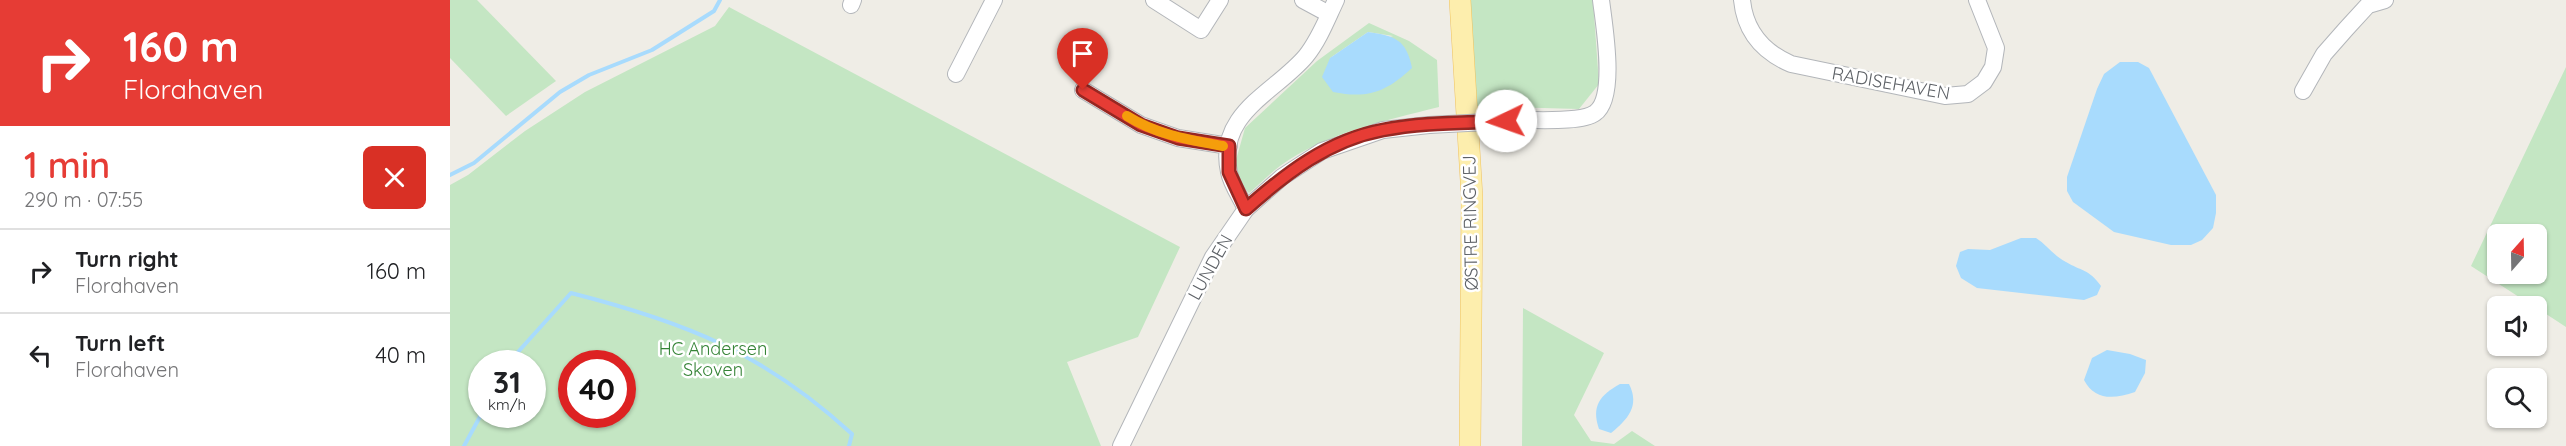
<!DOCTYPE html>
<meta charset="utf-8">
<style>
body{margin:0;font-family:Quicksand,sans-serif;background:#f6f6f6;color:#202124;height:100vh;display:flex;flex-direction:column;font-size:22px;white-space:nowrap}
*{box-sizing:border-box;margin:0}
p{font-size:20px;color:#757577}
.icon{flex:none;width:33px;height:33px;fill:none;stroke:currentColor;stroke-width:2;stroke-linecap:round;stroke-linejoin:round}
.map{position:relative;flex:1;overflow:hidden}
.sheet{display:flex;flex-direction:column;background:#fff;width:450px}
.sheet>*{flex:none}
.banner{background:#e63c35;color:#fff;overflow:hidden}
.needle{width:39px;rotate:20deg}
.controls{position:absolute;left:2037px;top:224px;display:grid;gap:12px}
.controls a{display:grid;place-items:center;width:60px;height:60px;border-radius:9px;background:#fff;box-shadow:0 2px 4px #0004;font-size:30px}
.speed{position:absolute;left:18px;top:350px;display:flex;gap:12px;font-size:30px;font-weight:700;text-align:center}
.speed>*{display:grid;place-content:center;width:78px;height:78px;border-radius:50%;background:#fff;box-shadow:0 2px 4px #0004;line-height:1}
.speed small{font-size:15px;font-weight:400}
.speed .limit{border:9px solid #d22;background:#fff;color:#111}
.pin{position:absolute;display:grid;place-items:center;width:51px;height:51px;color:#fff;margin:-62px -26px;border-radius:50% 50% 50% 0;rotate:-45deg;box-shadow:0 0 6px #0007}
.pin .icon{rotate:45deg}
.me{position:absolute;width:66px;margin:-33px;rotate:267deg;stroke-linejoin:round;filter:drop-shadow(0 0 4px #0008)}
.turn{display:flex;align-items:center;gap:21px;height:126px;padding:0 24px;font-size:27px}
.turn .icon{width:78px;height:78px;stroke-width:2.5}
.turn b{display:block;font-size:42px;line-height:51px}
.round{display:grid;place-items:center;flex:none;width:63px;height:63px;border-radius:9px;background:#f6f6f6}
.head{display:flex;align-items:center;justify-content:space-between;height:102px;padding:0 24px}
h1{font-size:36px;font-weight:600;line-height:45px;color:#e63c35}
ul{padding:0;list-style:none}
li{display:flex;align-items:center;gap:18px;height:84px;padding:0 24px;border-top:2px solid #e0e0e0}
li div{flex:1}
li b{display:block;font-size:22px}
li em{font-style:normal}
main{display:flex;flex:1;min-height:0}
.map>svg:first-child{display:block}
.green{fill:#c4e6c3;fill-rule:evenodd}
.water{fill:#a8dbfd}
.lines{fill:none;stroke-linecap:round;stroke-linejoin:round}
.stream{stroke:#a8dbfd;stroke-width:4}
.minor-casing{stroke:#b3b6ba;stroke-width:18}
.major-casing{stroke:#efc25f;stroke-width:22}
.minor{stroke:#fff;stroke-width:16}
.major{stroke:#fdeead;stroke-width:21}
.minor-bridge-casing{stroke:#b3b6ba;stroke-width:18;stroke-linecap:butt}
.minor-bridge{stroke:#fff;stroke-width:16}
.route-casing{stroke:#962722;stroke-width:15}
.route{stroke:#e63c35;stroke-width:10}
.slow{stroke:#f59e0b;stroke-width:10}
.labels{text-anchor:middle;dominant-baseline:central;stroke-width:5;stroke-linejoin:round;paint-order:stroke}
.street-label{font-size:18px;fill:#5d6166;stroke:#fff}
.park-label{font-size:18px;fill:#368437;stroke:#fff}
</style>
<main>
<section class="sheet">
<div class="banner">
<div class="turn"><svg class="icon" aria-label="right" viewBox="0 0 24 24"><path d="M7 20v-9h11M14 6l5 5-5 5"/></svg><div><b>160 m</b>Florahaven</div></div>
</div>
<div class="head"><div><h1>1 min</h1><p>290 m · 07:55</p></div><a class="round" style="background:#d93025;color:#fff"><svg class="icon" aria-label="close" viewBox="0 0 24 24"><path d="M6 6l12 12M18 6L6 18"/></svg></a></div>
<ul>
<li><svg class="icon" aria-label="right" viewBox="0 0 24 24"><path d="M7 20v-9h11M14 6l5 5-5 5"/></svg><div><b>Turn right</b><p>Florahaven</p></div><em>160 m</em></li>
<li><svg class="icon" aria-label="left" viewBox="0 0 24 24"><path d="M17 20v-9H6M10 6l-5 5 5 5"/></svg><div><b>Turn left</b><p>Florahaven</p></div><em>40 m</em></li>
</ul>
</section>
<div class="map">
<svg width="2116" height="446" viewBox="0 0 2116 446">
<rect width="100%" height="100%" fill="#efede6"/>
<g class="green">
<path d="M0,0h27l79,81 -50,35 -56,-58z"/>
<path d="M1020,0h123l6,84 -20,25 -103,-3z"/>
<path d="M279,7l451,240 -42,90 -71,25 34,84h-651v-261l18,-10 57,-44 60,-39 130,-66zM32,363h50v51h-50zM122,363h50v51h-50z"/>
<path d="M919,23l40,18 28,19 2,47c-55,14 -113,26 -159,59 -11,8 -21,19 -31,27l-10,-10 -3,-23 9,-32 72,-67zM918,32l25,4 -63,22z"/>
<path d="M2116,67v260l-29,-19 -1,-2h-3l-62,-40zM2048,234h38v39h-38z"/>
<path d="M1073,308l81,45 -30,62 17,26 23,3 18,-13 23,15h-133z"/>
</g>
<g class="water">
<path d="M918,32c27,4 38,7 44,36 -26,24 -44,31 -79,24l-11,-15 8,-19z"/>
<path d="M1670,62h18l11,6 67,127v18l-3,15 -11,12 -11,5h-20l-57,-13 -41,-30 -6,-11v-14l30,-88 7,-15z"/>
<path d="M1571,238h15c11,7 18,18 30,24 15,9 23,7 35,24l-4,9 -13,5 -107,-12 -16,-10 -5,-12 4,-14 8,-3 22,1z"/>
<path d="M1657,350l23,4 16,6 -1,13 -10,19c-21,7 -40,9 -51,-12l8,-22z"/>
<path d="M1170,384h9c11,22 -1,35 -18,49l-12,-4c-8,-23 1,-34 21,-45z"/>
</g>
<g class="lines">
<g class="stream">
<path d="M0,175l24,-12 86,-71 29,-17 63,-25 62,-39 6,-11"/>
<path d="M61,363l7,-11 53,-59c114,29 193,60 281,141l-3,12"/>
<path d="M14,446l18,-33"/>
</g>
<g class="minor-casing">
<g id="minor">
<path d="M704,0l47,30 19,-30"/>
<path d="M853,0l26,14"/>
<path d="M1292,0c3,31 21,52 49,64l154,32 23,-2 16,-12 9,-15 3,-19 -19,-48"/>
<path d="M401,5l2,-5"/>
<path d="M506,74l38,-74"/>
<path d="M633,90l58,35 37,13 51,8"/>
<path d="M1853,91l21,-37 22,-25 22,-24 17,-5"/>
<path d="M1076,120c16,0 57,2 69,-7 22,-15 9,-88 6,-113"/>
<path d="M796,209c-5,-11 -15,-25 -17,-37 -13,-59 47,-80 77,-116 13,-16 21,-37 30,-56"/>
<path d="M671,446l92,-189 33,-48 36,-32 40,-26 61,-21 46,-5"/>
</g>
</g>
<g class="major-casing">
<path id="major" d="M1010,0l12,197 -2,249"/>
</g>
<use href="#minor" class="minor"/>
<use href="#major" class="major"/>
<g class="minor-bridge-casing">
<path id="minor-bridge" d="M979,125l97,-5"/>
</g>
<use href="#minor-bridge" class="minor-bridge"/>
</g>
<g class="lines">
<g class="route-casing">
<path id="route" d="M633,90l58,35 37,13 51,8v26l17,37c40,-36 83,-69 137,-79 40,-8 83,-7 123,-9"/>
</g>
<use href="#route" class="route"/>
<path class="slow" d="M677,116c30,19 63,24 96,30"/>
</g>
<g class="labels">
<g class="street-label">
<text transform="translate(1441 83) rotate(10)">RADISEHAVEN</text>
<text transform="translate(1020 223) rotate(-91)">ØSTRE RINGVEJ</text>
<text transform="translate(760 267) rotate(-61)">LUNDEN</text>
</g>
<g class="park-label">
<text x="263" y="348">HC Andersen<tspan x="263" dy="21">Skoven</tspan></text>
</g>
</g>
</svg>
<div class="controls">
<a><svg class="needle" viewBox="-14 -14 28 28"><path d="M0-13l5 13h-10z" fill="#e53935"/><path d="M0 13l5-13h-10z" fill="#757577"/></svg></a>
<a><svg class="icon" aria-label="sound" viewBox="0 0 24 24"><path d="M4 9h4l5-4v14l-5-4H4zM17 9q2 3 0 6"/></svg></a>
<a><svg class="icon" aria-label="search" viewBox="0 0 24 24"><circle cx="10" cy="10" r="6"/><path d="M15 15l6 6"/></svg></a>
</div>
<div class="speed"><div>31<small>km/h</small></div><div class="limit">40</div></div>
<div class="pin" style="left:633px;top:90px;background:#d93025"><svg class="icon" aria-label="arrive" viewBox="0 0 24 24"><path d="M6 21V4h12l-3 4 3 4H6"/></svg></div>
<svg class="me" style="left:1056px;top:121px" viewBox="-20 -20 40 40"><circle r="19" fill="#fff"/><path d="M0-13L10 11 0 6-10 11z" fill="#e63c35"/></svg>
</div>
</main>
